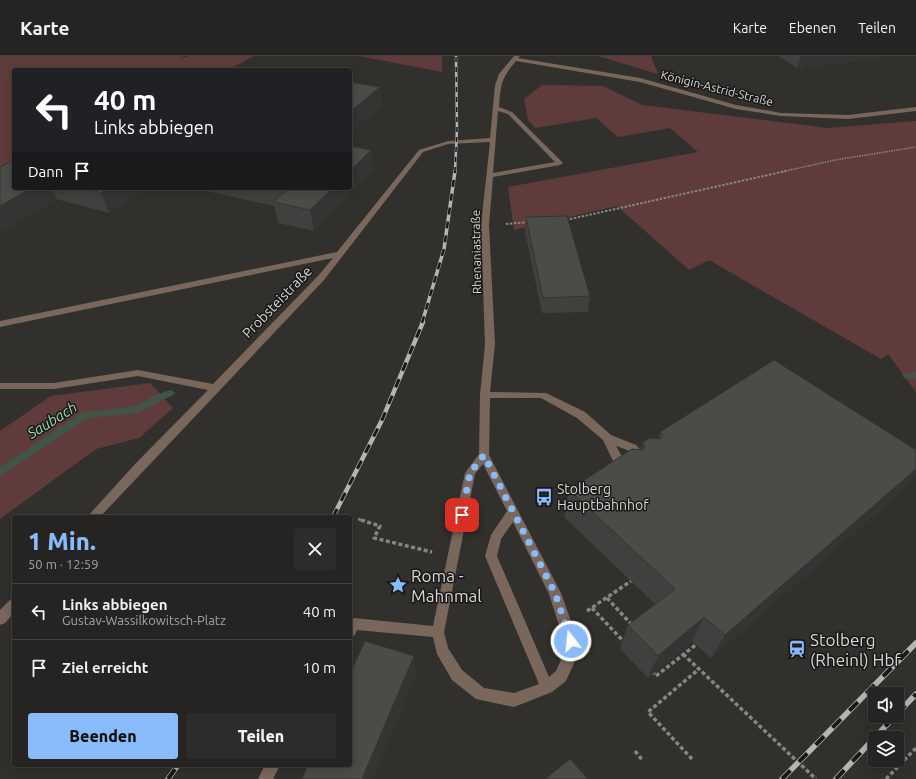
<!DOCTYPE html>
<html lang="de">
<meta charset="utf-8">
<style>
body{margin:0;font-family:Ubuntu,sans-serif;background:#2e2c2a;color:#f1f3f6;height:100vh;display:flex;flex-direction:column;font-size:15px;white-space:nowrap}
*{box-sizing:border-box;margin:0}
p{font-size:13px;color:#a4a4a5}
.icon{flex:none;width:22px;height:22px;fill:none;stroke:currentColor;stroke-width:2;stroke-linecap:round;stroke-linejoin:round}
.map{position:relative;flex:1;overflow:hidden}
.drawer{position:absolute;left:12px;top:459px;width:340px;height:252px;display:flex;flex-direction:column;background:#262422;border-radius:4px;box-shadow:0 2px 10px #0003,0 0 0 1px #424140}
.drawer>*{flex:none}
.guide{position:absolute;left:12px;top:12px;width:340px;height:122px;border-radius:4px;box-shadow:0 2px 10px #0003,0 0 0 1px #424140;background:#202124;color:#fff;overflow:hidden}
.controls{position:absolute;left:868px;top:631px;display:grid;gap:8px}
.controls a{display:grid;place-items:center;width:36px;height:36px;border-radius:4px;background:#262422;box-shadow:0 2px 10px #0003,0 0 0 1px #424140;font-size:20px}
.pin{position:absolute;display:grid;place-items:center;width:34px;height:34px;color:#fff;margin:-17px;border-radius:8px;box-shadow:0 2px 6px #0006}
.me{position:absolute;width:44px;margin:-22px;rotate:344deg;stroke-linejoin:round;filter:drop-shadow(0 0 3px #0008)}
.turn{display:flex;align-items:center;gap:14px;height:84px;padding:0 16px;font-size:18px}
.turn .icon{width:52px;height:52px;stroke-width:2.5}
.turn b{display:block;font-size:28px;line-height:34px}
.then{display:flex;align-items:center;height:38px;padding:0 16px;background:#0003;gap:8px;font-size:15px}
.round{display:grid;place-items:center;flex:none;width:42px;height:42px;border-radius:4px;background:#2e2c2a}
.overview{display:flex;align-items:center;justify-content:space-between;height:68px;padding:0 16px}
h1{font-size:24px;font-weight:800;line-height:30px;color:#89bafc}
.primary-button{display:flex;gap:8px;margin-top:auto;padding:8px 16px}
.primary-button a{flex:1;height:46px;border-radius:4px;background:#89bafc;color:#111;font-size:16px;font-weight:800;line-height:46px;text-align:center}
.primary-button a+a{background:#2e2c2a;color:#f1f3f6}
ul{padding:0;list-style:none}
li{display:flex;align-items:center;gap:12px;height:56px;padding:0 16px;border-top:1px solid #424140}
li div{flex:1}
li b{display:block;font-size:15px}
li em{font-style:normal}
header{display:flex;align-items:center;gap:24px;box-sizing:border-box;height:56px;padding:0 20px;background:#262422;border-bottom:1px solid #424140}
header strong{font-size:19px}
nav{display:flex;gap:22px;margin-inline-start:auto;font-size:14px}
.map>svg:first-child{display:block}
.green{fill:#603b3b}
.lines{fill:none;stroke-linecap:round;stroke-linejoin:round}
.stream{fill:#415446;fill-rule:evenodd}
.path-far3{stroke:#868582;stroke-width:1.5;stroke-dasharray:1.5 1;stroke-linecap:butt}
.path-far2{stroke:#868582;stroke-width:2;stroke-dasharray:2.5 1.5;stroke-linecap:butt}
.path-far1{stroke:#868582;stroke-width:2.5;stroke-dasharray:3 2;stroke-linecap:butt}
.path{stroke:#868582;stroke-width:3.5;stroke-dasharray:4 2.5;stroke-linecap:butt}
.minor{fill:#79675c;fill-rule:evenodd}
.rail-far3-casing{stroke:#b5b4b2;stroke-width:2.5}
.rail-far2-casing{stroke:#b5b4b2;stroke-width:3.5}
.rail-far1-casing{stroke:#b5b4b2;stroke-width:4.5}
.rail-casing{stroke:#b5b4b2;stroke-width:5.5}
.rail-far3{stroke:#191817;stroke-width:1.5;stroke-dasharray:5;stroke-linecap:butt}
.rail-far2{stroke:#191817;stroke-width:2.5;stroke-dasharray:7;stroke-linecap:butt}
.rail-far1{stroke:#191817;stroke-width:3;stroke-dasharray:9;stroke-linecap:butt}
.rail{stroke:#191817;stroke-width:4;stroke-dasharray:12;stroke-linecap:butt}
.wall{fill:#40413e}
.shaded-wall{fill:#343532}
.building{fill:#4b4c48;stroke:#343532}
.route{stroke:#89bafc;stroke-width:7;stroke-dasharray:0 12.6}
.labels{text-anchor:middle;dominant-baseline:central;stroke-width:3;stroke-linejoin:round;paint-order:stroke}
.far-street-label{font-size:12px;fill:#d9d8d6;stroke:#191817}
.street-label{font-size:14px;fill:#d9d8d6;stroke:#191817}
.poi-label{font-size:14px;fill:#d9d8d6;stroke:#191817;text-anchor:start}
.water-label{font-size:15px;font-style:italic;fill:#97dbad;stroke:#191817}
.near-poi-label{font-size:17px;fill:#d9d8d6;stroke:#191817;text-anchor:start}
</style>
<header>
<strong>Karte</strong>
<nav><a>Karte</a><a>Ebenen</a><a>Teilen</a></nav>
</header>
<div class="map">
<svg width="916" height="723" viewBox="0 0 916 723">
<rect width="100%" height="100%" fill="#32302d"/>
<g class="green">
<path d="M0,0h184l-4,3 8,-3h66l-26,14h-214v114l-14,7z"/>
<path d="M359,0h83v16z"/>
<path d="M598,0h53l7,18z"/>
<path d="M542,29l61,1 39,19 186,23 88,-7v271l-28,-38 -7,5 -172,-99 -20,10 -72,-64 -103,24 -6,-43 190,-35 -28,-24 -52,9 -22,-19 -61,10 -7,-8 -4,-21z"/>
<path d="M150,327l23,25 -34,30 -43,11 -96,70v-88l51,-35z"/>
</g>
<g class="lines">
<g class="stream">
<path d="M916,316v6l-9,1 -5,-3 2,-2z"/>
<path d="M170,334l3,1 2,2 -2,2 -36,18 -48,5 -89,58v-9l83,-55 52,-6 21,-11z"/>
</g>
<path class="path-far3" d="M781,116l54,-12 81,-13"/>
<g class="path-far2">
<path d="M566,164l220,-49"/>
<path d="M506,168l23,-2"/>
</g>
<path class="path-far1" d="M358,463l6,2"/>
<g class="path">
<path d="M361,464l19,6 -6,12 58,14"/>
<path d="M607,542l25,27"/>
<path d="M592,552l33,35"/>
<path d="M587,555l44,-30"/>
<path d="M683,598l133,125"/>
<path d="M652,615l4,5 41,-32"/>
<path d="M635,695l8,10"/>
<path d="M692,703l-44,-47 51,-43"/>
<path d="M886,723l30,-31"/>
</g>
<g class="minor">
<path d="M514,0h6l-2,2 122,20 96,27 45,8 67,2 68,-8v4l-68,8 -67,-3 -45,-7 -96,-27 -124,-21c-15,18 -15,23 -17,46l13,5 51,51 -3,2 -67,12 -4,48 6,119 -5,48 56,1 39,19 26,23 25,10 11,12 -1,3c-9,2 -11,-5 -17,-9 -4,-2 -9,-4 -13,-5l5,9 11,13 -1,3h-8l-10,-10 -10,-21 -26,-22 -36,-20h-51l-1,57 72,138 17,48 -3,20 -9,20 -14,11 -38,15 -38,-8 -24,-19 -15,-26 -4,-17 -76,-7 -2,5 -5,2v-17l4,-2 79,8 32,-153 14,-19 1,-59 5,-51 -4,-119 9,-83 -42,2 -25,8 -99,128 -224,237h-13l49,-54 72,-73 -70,-14 -84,13h-54v-6h54l84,-13 75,14 105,-108 15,-18 -333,69v-6l337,-69 82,-102 29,-9 42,-3 5,-53 4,-11zM498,55l10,3 47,48 -62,11zM483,408l24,47 -16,24 -6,21 54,128 -25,9 -30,-5 -22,-18 -14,-22 -4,-16 31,-158zM513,466l36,72 15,47 -3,19 -5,11 -7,6 -52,-121 4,-17z"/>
<path d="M14,542v15l-9,10 -5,2v-15l10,-10z"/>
<path d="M265,709h15l-7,14h-15z"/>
</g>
<g class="rail-far3-casing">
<path id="rail-far3" d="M455,116l2,-43 -1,-73"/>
</g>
<g class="rail-far2-casing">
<path id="rail-far2" d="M422,267l22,-74 11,-78"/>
</g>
<g class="rail-far1-casing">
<path id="rail-far1" d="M333,461l49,-97 41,-98"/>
</g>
<g class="rail-casing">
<g id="rail">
<path d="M897,658l19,-20"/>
<path d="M168,723l10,-14"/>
<path d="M782,723l134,-136"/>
<path d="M836,723l59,-63"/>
</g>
</g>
<use href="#rail-far3" class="rail-far3"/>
<use href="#rail-far2" class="rail-far2"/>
<use href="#rail-far1" class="rail-far1"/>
<use href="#rail" class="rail"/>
</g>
<g class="wall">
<path d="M778,0h101l-1,3 -81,9z"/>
<path d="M371,94l2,19 -59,62 -36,-8 -4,-17 -81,-18h157z"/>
<path d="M0,111l14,21h133l-38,25 -53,-14 -56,34z"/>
<path d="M526,161l64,79 -2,16 -46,1 -17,-81z"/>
<path d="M660,376l249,53 -198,173 -19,-17 -44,37 -28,-29 8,-24 27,-21 -91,-87 5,-27 72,-41 2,-7 15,-3z"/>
</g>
<g class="shaded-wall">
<path d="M801,0h78l-1,3 -81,9z"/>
<path d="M380,31l2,18 -32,28v-21z"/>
<path d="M371,94l2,19 -59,62 -4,-21 23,-22h17v-17z"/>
<path d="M32,132h20l4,11 -56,34v-27z"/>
<path d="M108,132h39l-38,25 -8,-20z"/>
<path d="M916,413v7l-7,9 -198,173 14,-23z"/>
<path d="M704,561l-12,24 -44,37 10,-22z"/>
<path d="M414,600l2,19 -43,104h-11z"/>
</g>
<g class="building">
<path d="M257,11l19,3h-24z"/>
<path d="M350,26l30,5 -30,25z"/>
<path d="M350,90l21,4 -21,21z"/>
<path d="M14,104v28h18l-32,18v-39z"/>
<path d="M82,132h26l-7,5z"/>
<path d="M273,132h60l-23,22 -37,-8 13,-11 -13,-2z"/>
<path d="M567,160l23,80 -47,2 -17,-81z"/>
<path d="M774,304l142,90v19l-191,166 -21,-18 -46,39 -30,-31 47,-36 -106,-99 63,-41 11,1 2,-4 -2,-4 7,-4 10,1 3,-4 -3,-3z"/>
<path d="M365,585l49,15 -52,123h-60l6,-14h42v-92z"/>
<path d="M570,703l18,20h-43z"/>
</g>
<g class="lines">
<path class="route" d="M462,459l8,-42 14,-18 71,138 16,48"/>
</g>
<defs>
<g id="bus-bare" transform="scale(1.38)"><path d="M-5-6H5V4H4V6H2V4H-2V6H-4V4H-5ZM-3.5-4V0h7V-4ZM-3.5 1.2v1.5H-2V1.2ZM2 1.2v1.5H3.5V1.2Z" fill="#89bafc" stroke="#191817" stroke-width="2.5" paint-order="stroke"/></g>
<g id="sight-bare" transform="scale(1.38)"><path d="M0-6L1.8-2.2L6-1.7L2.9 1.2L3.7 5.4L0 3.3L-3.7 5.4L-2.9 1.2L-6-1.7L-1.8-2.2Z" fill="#89bafc" stroke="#191817" stroke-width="2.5" paint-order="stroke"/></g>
<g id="station-bare" transform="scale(1.38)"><path d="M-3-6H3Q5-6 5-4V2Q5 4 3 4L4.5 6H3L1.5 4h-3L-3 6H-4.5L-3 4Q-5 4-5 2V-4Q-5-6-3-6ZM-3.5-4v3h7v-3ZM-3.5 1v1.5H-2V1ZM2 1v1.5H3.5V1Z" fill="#89bafc" stroke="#191817" stroke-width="2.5" paint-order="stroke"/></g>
</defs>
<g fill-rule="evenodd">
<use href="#bus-bare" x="544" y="441"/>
<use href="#sight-bare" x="398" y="529"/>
<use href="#station-bare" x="797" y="593"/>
</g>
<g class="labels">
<g class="far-street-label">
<text transform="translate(717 32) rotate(14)">Königin-Astrid-Straße</text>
<text transform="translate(476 196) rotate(-91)">Rhenaniastraße</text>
</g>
<g class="street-label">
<text transform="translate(277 246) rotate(-46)">Probsteistraße</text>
</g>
<g class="poi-label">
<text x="557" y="433">Stolberg<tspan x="557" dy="16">Hauptbahnhof</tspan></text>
</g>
<g class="water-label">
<text transform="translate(52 364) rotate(-32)">Saubach</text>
</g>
<g class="near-poi-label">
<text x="411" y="519">Roma -<tspan x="411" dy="20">Mahnmal</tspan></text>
<text x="810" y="583">Stolberg<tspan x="810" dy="20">(Rheinl) Hbf</tspan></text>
</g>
</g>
</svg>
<div class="controls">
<a><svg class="icon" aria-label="sound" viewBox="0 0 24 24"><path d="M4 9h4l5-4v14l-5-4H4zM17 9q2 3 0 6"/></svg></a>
<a><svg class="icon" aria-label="layers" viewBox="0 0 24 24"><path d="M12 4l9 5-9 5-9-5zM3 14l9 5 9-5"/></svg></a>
</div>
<div class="pin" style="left:462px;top:459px;background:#d93025"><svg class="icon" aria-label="arrive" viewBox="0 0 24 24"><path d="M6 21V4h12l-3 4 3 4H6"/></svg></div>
<svg class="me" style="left:571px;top:585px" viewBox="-20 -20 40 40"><circle r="17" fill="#89bafc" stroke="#fff" stroke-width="3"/><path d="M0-11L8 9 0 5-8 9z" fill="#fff"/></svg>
<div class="guide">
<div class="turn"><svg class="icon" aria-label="left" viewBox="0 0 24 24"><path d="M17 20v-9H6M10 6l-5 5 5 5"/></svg><div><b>40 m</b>Links abbiegen</div></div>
<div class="then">Dann<svg class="icon" aria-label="arrive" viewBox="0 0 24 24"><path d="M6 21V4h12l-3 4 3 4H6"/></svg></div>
</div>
<section class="drawer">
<div class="overview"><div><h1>1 Min.</h1><p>50 m · 12:59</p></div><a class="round"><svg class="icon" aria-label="close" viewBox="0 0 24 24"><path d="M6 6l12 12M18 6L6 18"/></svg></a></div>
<ul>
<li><svg class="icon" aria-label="left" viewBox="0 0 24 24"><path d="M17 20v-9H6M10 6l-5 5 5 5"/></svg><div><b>Links abbiegen</b><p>Gustav-Wassilkowitsch-Platz</p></div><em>40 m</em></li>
<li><svg class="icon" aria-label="arrive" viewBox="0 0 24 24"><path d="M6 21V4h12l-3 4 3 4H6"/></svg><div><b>Ziel erreicht</b></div><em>10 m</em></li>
</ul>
<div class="primary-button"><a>Beenden</a><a>Teilen</a></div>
</section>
</div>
